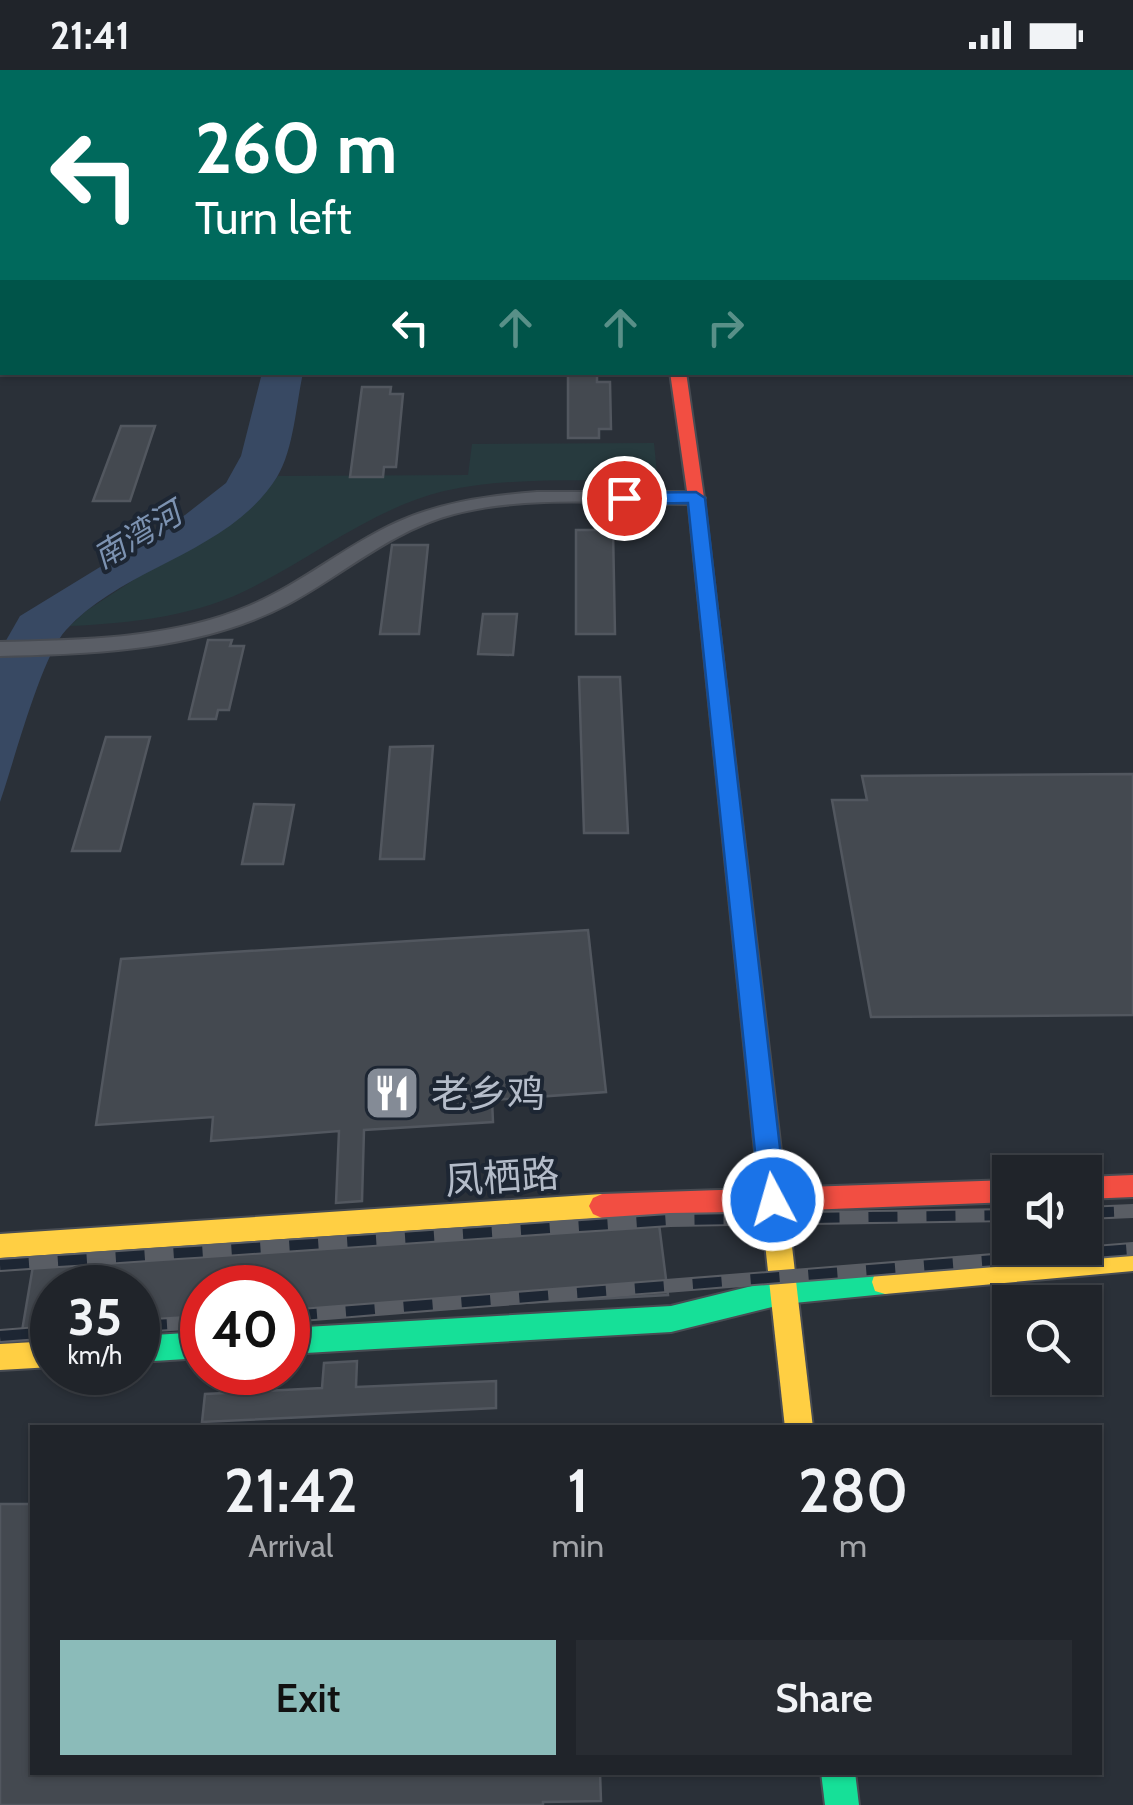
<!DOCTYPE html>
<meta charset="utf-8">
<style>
body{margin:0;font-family:Cabin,"Noto Sans SC",sans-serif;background:#282c32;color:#f1f3f6;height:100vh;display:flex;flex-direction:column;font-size:38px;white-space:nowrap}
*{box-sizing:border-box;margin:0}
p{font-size:32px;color:#a2a4a8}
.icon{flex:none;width:55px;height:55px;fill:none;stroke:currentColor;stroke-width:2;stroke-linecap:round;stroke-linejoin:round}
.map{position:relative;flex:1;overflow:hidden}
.drawer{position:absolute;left:30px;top:1355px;width:1072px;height:350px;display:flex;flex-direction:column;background:#20242a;border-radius:0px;box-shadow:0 2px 8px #0004,0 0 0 2px #3d4147}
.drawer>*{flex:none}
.guide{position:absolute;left:0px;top:0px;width:1135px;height:305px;box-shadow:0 2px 8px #0004,0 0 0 2px #3d4147;background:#00695c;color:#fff;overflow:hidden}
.tools{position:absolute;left:992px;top:1085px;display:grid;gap:20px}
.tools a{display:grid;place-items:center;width:110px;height:110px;border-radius:0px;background:#20242a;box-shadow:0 2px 8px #0004,0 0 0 2px #3d4147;font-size:50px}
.speed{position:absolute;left:30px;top:1195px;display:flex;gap:20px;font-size:50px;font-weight:700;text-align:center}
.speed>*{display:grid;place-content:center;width:130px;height:130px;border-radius:50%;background:#20242a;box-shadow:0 2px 8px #0004,0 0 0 2px #3d4147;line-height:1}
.speed small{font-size:25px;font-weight:400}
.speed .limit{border:15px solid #d22;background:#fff;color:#111}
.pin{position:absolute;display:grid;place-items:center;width:85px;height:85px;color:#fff;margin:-42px;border:5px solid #fff;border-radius:50%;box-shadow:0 2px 10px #0007}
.me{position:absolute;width:110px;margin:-55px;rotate:354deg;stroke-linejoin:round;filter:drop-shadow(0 0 8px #0008)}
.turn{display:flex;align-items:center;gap:35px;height:210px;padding:0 30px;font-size:45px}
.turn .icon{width:130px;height:130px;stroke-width:2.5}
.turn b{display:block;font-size:70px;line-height:85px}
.lanes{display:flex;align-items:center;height:95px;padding:0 30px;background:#0003;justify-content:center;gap:50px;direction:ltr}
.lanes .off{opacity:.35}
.eta{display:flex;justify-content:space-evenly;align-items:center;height:170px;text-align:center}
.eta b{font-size:60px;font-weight:600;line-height:70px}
.primary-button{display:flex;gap:20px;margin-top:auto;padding:20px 30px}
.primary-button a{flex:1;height:115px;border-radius:0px;background:#8bbbb9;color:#111;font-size:40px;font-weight:600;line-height:115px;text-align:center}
.primary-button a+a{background:#282c32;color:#f1f3f6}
.status{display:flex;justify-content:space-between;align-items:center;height:70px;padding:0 50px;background:#20242a;direction:ltr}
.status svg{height:28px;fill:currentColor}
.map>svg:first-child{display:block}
.green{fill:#273a3e}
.water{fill:#384963}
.building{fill:#444950;stroke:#52575f;stroke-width:2.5}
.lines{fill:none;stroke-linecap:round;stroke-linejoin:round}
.street-casing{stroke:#484c53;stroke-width:4}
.fast-casing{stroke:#484c53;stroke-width:4}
.slow-casing{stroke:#484c53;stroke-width:4}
.jam-casing{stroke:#484c53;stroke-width:4}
.street{fill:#5a5e66;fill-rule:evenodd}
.fast{fill:#16e098;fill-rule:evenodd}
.slow{fill:#ffcf43;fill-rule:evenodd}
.jam{fill:#f24e42;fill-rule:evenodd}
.rail-casing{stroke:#595d64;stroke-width:14}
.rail{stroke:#1d2633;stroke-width:10;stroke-dasharray:29;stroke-linecap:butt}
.route{fill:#1a73e8;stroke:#114b97;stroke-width:2.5}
.labels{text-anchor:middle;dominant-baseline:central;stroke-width:8;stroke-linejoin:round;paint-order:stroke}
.far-water-label{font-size:32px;font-style:italic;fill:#7c92b1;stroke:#1d2633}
.poi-label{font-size:38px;fill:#b4bcc9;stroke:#1d2633;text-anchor:start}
.street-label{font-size:38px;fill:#b4bcc9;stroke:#1d2633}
</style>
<div class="status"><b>21:41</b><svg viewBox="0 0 49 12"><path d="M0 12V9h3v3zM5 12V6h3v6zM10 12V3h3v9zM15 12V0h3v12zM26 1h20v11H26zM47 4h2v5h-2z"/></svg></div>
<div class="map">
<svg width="1133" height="1735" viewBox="0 0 1133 1735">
<rect width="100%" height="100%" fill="#2a3038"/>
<path class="green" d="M654,373l3,30 -15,7c-65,1 -134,-3 -198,11 -69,17 -127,63 -189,95 -56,30 -122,37 -185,40l16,-15 173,-113 19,-22 190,-1 4,-31z"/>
<path class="water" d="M262,303h41c-7,31 -9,76 -26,104 -47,76 -153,89 -211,153 -25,27 -52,132 -66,172v-151l20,-35 165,-101 41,-32 15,-27z"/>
<g class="building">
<path d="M568,304l29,1v7h13l1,47h-12v9h-31z"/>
<path d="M362,317h29l-1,7h13l-7,73h-12l-1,10h-33z"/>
<path d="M121,356h34l-25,75h-37z"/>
<path d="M576,460h37l2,104h-39z"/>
<path d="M392,475h36l-9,89h-39z"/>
<path d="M483,544h34l-4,41 -35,-1z"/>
<path d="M208,570h24l-2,6h14l-15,64h-11l-2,9h-27z"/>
<path d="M579,607h41l8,156h-44z"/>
<path d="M106,667h44l-30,114h-48z"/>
<path d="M433,676l-9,113h-44l10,-112z"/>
<path d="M1133,704v241l-262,2 -39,-217h35l-5,-24z"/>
<path d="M254,734l40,1 -11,59h-41z"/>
<path d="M588,860l18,162 -114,8 1,22 -129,8 -2,71 -26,2 3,-72 -128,10 2,-24 -117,8 25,-166z"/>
<path d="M655,1154h4l9,71 -380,21v-28h-86v33l-64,4v-37h-86v42l-30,1 11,-65z"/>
<path d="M357,1291l-1,26 140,-6v27l-294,14 3,-28 117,-6 2,-25z"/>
<path d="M0,1434h32v268h568l1,29 -58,1v3h-543z"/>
</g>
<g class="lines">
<g class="street-casing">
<g id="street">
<rect x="0" y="91" width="2" height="8"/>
<rect x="1132" y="95" width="1" height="8"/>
<path d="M537,422h159l9,6 -9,6c-79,0 -164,-10 -242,10 -62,16 -110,60 -166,90 -87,46 -192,50 -288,52v-14c82,-2 172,-3 249,-36 50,-21 91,-56 140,-80 47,-23 96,-30 148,-34z"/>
</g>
</g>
<g class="fast-casing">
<g id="fast">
<path d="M885,1200l10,3 3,9 -3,9 -10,3 -101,10 -113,28 -383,22v-26l383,-22 113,-28z"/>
<path d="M202,1262v26l-64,4v-26z"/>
<path d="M821,1702h34l4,33h-34z"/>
</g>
</g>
<g class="slow-casing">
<g id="slow">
<path d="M768,1070l9,3 4,8 32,277h-28l-30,-277 4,-8z"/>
<path d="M602,1124l9,4 4,8 -4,8 -9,4 -602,40v-24z"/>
<path d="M1133,1177v24l-248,23 -10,-3 -3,-9 3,-9 10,-3z"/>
<path d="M52,1271v26l-52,3v-26z"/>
</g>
</g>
<g class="jam-casing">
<g id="jam">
<path d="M633,0h12v2h-11z"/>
<path d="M670,302h16l18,126 77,653 -4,8 -9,3 -9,-3 -4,-8 -67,-653z"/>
<path d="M1133,1105v22l-48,2v-22z"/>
<path d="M1010,1110v22l-408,16 -9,-4 -4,-8 4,-8 9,-4z"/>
</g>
</g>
<use href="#street" class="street"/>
<use href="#fast" class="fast"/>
<use href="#slow" class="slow"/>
<use href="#jam" class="jam"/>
<g class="rail-casing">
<g id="rail">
<path d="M1085,1143l48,-2"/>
<path d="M0,1195l670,-45 340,-5"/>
<path d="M288,1246l845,-67"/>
<path d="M138,1256l64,-4"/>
<path d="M0,1266l52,-4"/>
</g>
</g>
<use href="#rail" class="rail"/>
</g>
<path class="route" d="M696,422l9,6 81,702 -4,8 -9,4 -9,-4 -4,-8 -72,-697 -64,1 -9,-6 9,-5z"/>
<defs>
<g id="restaurant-square" transform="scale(2.875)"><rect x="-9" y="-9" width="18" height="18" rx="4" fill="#848b96" stroke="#1d2633"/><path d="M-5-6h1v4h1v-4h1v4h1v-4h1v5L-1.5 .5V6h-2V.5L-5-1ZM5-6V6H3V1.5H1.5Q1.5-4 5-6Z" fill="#fff"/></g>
</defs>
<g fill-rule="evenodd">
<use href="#restaurant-square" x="392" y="1023"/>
</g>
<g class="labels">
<g class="far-water-label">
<text transform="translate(137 465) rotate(-31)">南湾河</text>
</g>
<g class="poi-label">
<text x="431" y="1023">老乡鸡</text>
</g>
<g class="street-label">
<text transform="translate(502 1107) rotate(-4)">凤栖路</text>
</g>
</g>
</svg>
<div class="tools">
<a><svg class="icon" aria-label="sound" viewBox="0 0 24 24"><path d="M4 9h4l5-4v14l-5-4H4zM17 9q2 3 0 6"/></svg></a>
<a><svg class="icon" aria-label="search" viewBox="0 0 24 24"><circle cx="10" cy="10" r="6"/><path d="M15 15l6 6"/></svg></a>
</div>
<div class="speed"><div>35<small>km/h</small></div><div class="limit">40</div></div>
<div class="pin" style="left:624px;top:428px;background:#d93025"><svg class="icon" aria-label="arrive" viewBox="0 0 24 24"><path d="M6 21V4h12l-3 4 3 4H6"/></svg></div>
<svg class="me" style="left:773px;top:1130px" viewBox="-20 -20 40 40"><circle r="17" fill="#1a73e8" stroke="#fff" stroke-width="3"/><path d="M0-11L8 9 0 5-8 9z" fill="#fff"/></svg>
<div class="guide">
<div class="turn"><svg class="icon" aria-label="left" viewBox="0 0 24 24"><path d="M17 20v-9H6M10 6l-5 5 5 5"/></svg><div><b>260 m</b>Turn left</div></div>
<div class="lanes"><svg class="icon" aria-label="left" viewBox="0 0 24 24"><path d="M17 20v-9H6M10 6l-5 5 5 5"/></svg><svg class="icon off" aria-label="ahead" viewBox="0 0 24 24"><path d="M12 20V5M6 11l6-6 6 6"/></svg><svg class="icon off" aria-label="ahead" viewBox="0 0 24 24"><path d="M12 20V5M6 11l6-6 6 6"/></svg><svg class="icon off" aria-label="right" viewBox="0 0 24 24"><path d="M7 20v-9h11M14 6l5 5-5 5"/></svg></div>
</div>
<section class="drawer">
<div class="eta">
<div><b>21:42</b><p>Arrival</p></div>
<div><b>1</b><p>min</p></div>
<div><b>280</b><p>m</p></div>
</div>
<div class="primary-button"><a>Exit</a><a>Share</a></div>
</section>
</div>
